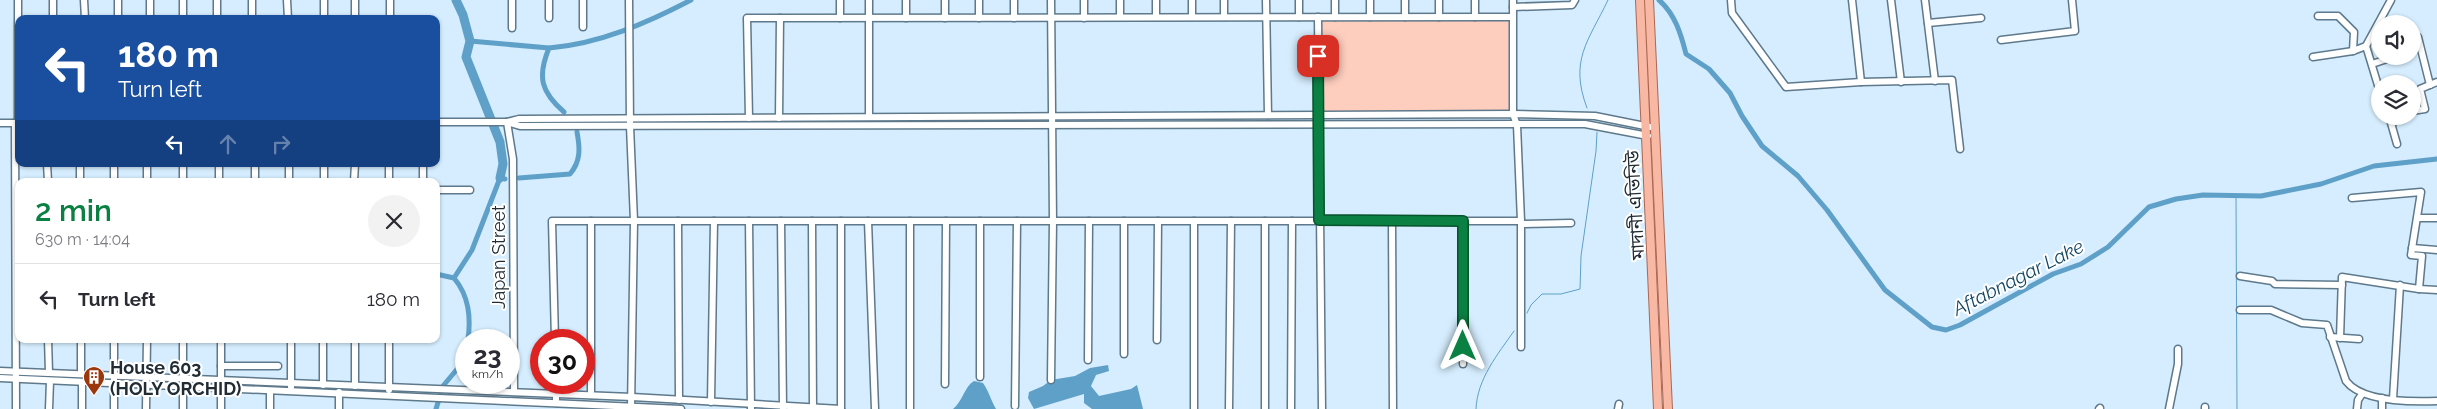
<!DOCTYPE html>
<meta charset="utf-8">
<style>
body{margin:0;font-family:Raleway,"Noto Sans Bengali",sans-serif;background:#f2f2f3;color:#2b2b33;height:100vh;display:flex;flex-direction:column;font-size:19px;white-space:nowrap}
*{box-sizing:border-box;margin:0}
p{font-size:16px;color:#7c7c81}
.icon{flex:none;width:28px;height:28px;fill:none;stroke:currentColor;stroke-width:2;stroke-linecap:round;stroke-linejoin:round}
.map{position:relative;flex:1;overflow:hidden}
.sheet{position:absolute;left:15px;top:178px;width:425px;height:165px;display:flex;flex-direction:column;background:#fff;border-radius:10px;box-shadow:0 1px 4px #0004}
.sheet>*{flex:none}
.top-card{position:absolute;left:15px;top:15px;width:425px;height:152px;border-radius:10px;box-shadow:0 1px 4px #0004;background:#1a4fa0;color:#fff;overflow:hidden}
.controls{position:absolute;left:2371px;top:15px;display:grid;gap:10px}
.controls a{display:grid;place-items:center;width:50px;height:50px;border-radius:50%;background:#fff;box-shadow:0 1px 4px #0004;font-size:25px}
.speed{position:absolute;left:455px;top:329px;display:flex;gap:10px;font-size:25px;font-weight:700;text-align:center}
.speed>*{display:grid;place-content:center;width:65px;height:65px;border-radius:50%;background:#fff;box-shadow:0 1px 4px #0004;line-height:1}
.speed small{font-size:12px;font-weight:400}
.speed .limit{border:8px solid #d22;background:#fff;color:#111}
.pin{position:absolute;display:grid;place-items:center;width:42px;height:42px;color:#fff;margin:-21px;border-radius:10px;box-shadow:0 2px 8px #0006}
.me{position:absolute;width:55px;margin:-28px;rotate:0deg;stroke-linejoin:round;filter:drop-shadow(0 0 4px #0008)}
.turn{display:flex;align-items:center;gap:18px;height:105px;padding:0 20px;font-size:22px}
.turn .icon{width:65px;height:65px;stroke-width:2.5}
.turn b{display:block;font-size:35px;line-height:42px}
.lanes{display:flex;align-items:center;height:48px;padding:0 20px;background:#0003;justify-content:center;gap:25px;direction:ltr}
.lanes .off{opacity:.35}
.round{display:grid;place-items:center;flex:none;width:52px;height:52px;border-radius:26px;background:#f2f2f3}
.summary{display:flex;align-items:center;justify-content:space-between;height:85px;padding:0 20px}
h1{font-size:30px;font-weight:600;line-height:38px;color:#0b8043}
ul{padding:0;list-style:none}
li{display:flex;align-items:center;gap:15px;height:70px;padding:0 20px;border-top:1px solid #e1e1e2}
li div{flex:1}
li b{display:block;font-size:19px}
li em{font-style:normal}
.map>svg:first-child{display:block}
.green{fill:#fdcdbe}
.water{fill:#5fa0c9}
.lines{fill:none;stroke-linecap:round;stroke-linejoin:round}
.stream{stroke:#5fa0c9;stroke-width:1}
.canal{stroke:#5fa0c9;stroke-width:5}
.river{stroke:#5fa0c9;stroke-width:9}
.minor-casing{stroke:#5e798b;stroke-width:9}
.major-casing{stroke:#aa6854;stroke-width:10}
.minor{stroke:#fff;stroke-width:6}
.major{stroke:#f8b8a3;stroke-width:8}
.route-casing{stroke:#07532c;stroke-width:12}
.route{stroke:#0b8043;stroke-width:9}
.labels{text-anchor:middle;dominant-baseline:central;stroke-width:4;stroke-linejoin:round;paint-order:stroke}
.street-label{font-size:18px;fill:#212c34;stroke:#fff}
.poi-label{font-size:18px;font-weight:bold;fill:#212c34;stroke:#fff;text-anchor:start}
.water-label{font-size:19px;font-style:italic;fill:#124562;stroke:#fff}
</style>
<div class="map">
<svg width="2437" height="409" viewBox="0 0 2437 409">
<rect width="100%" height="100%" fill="#d5edfe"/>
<path class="green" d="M1318,17h194l1,97 -195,1z"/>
<g class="water">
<path d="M1108,365l1,6 -13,4 -5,11 8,10 32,-7 6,-4 6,24h-51l-8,-6v-9l-50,15 -6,-11 1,-6 14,-6 8,-6 24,-4 15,-8z"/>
<path d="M974,381l9,2c6,9 8,17 13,26h-43c10,-8 11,-22 21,-28z"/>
</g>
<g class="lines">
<g class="stream">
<path d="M1587,108c-18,-48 1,-66 21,-108"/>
<path d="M2236,194l1,215"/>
<path d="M1527,313l4,-8 11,-11h19l19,-5 1,-33 15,-105 1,-19"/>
<path d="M1476,409c1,-30 22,-55 38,-78"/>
</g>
<g class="canal">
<path d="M1659,0c16,14 22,34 27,54l23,15 21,24 12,23 20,30 36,30 29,34 58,80 47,37 14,3 14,-5 93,-51 28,-10 27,-17 41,-40 27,-8 27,-4 58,1 60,-12 53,-18 63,-7"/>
<path d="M470,41l79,7"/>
<path d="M564,112c-23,-20 -27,-35 -15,-64 50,-4 98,-25 142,-48"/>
<path d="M519,178l51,-4c11,-13 10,-26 7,-42"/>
<path d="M436,274l18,4"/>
<path d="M468,340c3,-23 1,-44 -14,-62l18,-28 28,-72 5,1"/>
<path d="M436,409l7,-23 20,-24 3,-12"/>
</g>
<path class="river" d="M456,0l7,15 7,26 -4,16 34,85 3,22 -3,14"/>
<g class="minor-casing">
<g id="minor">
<path d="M18,0v123"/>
<path d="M53,0v19"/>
<path d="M84,0l1,19"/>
<path d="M118,0v19"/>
<path d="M150,0v19"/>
<path d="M217,0v19"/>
<path d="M252,0v19"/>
<path d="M287,0l1,19"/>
<path d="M324,0v19"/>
<path d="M355,0v19"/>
<path d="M629,0l1,126 4,95 -3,188"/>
<path d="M869,0v117"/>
<path d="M945,0v18"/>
<path d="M979,0v18"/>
<path d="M1014,0v18"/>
<path d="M1051,0l2,221 -2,159"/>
<path d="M1084,0v18"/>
<path d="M1156,0v17"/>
<path d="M1266,0l2,115"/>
<path d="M1335,0v17"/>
<path d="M1370,0v17"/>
<path d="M1405,0v17"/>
<path d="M1731,0l1,13 54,74 75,-5 91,-2 8,69"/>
<path d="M1852,0l9,82"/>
<path d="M1891,0l10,82"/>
<path d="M1925,0l10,81"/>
<path d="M1513,7l59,-2 3,-5"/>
<path d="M2318,16h20l16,16 -1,19"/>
<path d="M1120,17v-17"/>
<path d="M1192,17v-17"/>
<path d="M1224,17v-17"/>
<path d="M1299,17v-17"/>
<path d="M1318,17l4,392"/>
<path d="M1439,17v-17"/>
<path d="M1475,17v-17"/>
<path d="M549,18v-18"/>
<path d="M840,18v-18"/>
<path d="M906,18v-18"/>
<path d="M183,19v-19"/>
<path d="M390,19v-19"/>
<path d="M1928,23l53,-5"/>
<path d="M583,27v-27"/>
<path d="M512,28v-28"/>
<path d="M2418,37l12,48"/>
<path d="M2001,40l74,-9 -3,-31"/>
<path d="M2366,46l14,46"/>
<path d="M2313,57l40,-6 13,-5 25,-46"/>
<path d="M2372,64l21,-7"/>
<path d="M2412,111l13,-2 -5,-20 17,-7"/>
<path d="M2389,116l8,28"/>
<path d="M749,118l-2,-100 765,-1"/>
<path d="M779,118l1,-100"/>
<path d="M436,122h71l13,4 1065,-2 63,12"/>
<path d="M507,122l12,-3 994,-5 82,2 55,11"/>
<path d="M507,122l6,37 1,233"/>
<path d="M0,123h18"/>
<path d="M15,123l1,286"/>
<path d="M2392,124l7,-8"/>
<path d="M47,164l1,17"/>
<path d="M80,164v17"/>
<path d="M114,164v17"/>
<path d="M183,164v17"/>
<path d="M219,164v17"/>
<path d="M289,164v17"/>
<path d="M324,164v17"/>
<path d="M147,181v-17"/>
<path d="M255,181v-17"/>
<path d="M354,181l1,-17"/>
<path d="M389,181v-17"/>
<path d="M423,181v-17"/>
<path d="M436,190h34"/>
<path d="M2352,198l69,-6 -10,63 11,1 -3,33"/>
<path d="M2418,218h19"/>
<path d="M591,221v174"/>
<path d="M678,221l1,179"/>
<path d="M749,221l2,188"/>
<path d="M781,221l2,187"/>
<path d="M812,221l1,188"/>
<path d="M868,221l7,188"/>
<path d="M1392,221l1,188"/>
<path d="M1463,221v143"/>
<path d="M1521,224l50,-1"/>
<path d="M2412,248l25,2"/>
<path d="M2240,276l32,5 3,3 67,1"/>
<path d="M2240,310h31l31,13 25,2 19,56c16,21 66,21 91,20"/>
<path d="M2330,337l29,2"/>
<path d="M2340,338l2,-61 77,12 18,1"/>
<path d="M48,339l1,34"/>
<path d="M81,339v35"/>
<path d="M183,339v70"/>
<path d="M221,339v70"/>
<path d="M355,339v47"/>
<path d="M555,340l-3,-119h969l-4,-96 -4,-11v-114"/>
<path d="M1157,340l1,-119"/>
<path d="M1521,347v-126"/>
<path d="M1124,354v-133"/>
<path d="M1088,360l1,-139"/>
<path d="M221,366h57"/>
<path d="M0,371l632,26 209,12"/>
<path d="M980,377v-156"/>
<path d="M0,378l681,31"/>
<path d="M556,382v21"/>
<path d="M945,384l1,-163"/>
<path d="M323,385v-46"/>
<path d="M291,387v-48"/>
<path d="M389,390v-51"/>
<path d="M270,391v18"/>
<path d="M2393,399l7,-114"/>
<path d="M711,402l3,-181"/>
<path d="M1015,406l2,-185"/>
<path d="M910,408v-187"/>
<path d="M49,409l1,-28"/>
<path d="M82,409v-27"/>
<path d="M114,409v-70"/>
<path d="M146,409l1,-70"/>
<path d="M339,409v-17"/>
<path d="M841,409v-188"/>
<path d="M1194,409v-188"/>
<path d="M1229,409l2,-188"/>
<path d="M1265,409v-188"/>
<path d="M1291,409l1,-188"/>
<path d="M1618,409l1,-5"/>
<path d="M2099,409l1,-1"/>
<path d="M2169,409l9,-45v-15"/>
<path d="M2205,409v-2"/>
<path d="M2357,409l1,-9 4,-6"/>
<path d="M2382,409v-11"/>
</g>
</g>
<g class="major-casing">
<g id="major">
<path d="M1640,0l18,409"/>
<path d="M1649,0l19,409"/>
</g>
</g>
<use href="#minor" class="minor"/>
<use href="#major" class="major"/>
</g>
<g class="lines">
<g class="route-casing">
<path id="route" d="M1318,56l1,164 144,1v125"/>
</g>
<use href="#route" class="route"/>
</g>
<defs>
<g id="building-pin" transform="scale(1.125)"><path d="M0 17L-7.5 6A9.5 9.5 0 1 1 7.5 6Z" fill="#9b360d" stroke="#fff"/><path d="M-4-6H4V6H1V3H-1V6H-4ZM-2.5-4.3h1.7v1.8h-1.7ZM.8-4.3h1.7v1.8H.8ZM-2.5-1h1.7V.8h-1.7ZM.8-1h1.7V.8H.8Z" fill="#fff"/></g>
</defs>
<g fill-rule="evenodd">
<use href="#building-pin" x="94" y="377"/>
</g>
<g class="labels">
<g class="street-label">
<text transform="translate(1635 205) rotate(-93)">মাদানী এভিনিউ</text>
<text transform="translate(498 257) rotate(-90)">Japan Street</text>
</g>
<g class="poi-label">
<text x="110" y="367">House 603<tspan x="110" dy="21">(HOLY ORCHID)</tspan></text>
</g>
<g class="water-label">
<text transform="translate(2018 277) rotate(-27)">Aftabnagar Lake</text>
</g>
</g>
</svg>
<div class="controls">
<a><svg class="icon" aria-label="sound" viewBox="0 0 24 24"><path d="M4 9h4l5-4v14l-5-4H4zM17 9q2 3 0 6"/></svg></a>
<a><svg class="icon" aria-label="layers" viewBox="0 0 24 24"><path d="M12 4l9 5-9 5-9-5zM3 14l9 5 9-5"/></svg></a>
</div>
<div class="speed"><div>23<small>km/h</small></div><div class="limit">30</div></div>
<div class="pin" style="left:1318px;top:56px;background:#d93025"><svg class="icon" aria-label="arrive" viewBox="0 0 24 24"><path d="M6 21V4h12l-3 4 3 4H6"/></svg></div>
<svg class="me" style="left:1463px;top:346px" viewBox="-20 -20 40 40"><path d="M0-17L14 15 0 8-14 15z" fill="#0b8043" stroke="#fff" stroke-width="4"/></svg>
<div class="top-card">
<div class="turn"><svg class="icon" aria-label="left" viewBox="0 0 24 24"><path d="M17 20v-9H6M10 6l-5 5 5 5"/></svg><div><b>180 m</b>Turn left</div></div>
<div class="lanes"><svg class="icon" aria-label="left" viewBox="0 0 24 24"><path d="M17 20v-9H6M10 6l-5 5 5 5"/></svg><svg class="icon off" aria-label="ahead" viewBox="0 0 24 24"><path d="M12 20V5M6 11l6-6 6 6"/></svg><svg class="icon off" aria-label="right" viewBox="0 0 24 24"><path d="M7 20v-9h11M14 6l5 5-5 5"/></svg></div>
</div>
<section class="sheet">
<div class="summary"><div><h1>2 min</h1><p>630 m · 14:04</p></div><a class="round"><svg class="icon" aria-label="close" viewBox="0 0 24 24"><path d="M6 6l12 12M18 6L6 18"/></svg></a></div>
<ul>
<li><svg class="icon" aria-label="left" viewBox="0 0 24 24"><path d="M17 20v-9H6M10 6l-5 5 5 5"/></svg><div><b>Turn left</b></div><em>180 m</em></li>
</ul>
</section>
</div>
